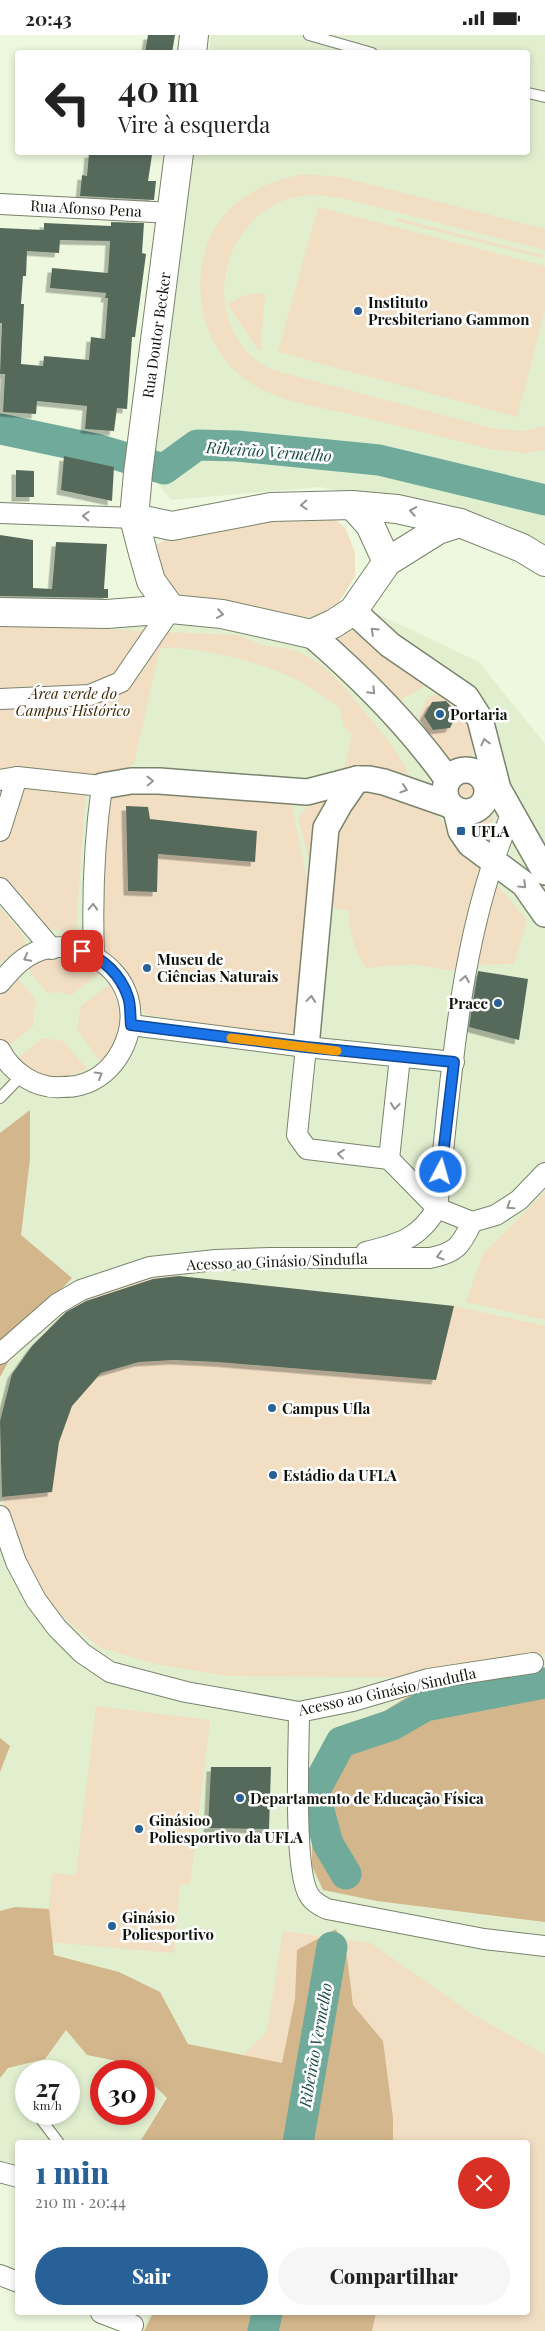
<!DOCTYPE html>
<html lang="pt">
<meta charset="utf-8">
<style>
body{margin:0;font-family:"Playfair Display",serif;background:#f6f6f6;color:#222;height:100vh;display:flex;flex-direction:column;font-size:19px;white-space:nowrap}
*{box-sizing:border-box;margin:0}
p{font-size:16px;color:#767676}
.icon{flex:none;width:28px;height:28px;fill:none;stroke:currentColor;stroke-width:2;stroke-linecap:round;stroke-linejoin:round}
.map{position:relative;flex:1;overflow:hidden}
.panel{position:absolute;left:15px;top:2105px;width:515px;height:175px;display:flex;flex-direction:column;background:#fff;border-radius:5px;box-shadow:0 2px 8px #0003}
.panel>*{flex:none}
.hud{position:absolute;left:15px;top:15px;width:515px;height:105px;border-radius:5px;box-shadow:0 2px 8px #0003;background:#fff;color:#222;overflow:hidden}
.speed{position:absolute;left:15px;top:2025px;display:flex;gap:10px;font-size:25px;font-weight:700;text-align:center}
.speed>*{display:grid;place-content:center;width:65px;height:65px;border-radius:50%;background:#fff;box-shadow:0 2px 8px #0003;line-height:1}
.speed small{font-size:12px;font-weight:400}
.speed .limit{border:8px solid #d22;background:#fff;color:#111}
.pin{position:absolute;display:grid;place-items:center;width:42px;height:42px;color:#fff;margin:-21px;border-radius:10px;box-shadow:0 2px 8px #0006}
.me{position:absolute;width:55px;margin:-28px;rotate:6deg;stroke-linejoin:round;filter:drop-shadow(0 0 4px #0008)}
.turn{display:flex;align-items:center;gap:18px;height:105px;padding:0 20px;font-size:22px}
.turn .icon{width:65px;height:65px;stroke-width:2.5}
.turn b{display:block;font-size:35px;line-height:42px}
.round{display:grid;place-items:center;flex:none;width:52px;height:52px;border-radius:26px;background:#f6f6f6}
.head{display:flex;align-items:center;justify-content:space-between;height:85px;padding:0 20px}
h1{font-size:30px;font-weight:800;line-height:38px;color:#286098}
.button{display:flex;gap:10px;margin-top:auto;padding:10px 20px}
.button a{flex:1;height:58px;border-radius:30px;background:#286098;color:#fff;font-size:20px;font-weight:800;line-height:58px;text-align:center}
.button a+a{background:#f6f6f6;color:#222}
.status{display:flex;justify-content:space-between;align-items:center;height:35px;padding:0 25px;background:#fff;direction:ltr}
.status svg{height:14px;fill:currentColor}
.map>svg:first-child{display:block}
.built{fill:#e1efcf;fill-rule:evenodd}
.green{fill:#f1dec3}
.forest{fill:#d3b68c}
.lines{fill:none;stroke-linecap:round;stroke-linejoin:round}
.river{stroke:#6faa9b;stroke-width:31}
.building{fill:#576b5b;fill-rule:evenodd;filter:url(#shadow)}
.service-casing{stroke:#79836c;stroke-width:12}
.minor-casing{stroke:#79836c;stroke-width:22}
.tertiary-casing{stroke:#79836c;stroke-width:28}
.secondary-casing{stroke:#79836c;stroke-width:30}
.service{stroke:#fff;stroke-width:10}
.minor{stroke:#fff;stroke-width:20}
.tertiary{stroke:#fff;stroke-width:25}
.secondary{stroke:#fff;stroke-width:28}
.oneway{stroke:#949592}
.route-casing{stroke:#114b97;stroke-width:12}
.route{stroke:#1a73e8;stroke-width:9}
.slow{stroke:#f59e0b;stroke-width:9}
.poi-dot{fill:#286098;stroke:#fff;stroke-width:2}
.labels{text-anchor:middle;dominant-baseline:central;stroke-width:5;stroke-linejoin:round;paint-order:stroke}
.street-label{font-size:15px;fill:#11140c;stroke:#fff}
.poi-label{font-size:15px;font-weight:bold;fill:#11140c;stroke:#fff;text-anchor:start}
.park-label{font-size:15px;font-style:italic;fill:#3b2603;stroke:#fff}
.water-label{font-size:16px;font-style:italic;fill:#1b4d42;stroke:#fff}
</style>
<div class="status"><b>20:43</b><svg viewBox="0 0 49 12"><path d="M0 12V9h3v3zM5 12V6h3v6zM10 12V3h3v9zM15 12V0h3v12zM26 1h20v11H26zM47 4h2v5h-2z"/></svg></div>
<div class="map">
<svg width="545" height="2296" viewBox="0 0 545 2296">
<defs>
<filter id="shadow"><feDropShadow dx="-4.5" dy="4.5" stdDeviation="0" flood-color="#0004"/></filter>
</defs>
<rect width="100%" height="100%" fill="#edf8df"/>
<g class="built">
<path d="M211,0h334v515l-109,-40 -116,-23 -149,13 -24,-30 47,-317h334v-100l-319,-1z"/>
<path d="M376,578l103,49 66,82v1587h-404l9,-18h378v-170h-510l-1,37 -17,-6v-1557zM26,2036h43v43h-43zM101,2036h43v43h-43z"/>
</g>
<g class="green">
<path d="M306,139l35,3 204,52v21l-204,-52c-16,-3 -31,-4 -46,-1 -75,18 -98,124 -32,168 6,4 14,5 21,8l208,55 31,3 22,-5v24l-19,3 -36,-4c-43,-11 -85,-21 -128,-32 -31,-8 -66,-12 -95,-25 -57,-25 -79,-90 -60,-147 15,-43 57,-65 99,-71z"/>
<path d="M318,172l227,59v44l-28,107 -239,-65z"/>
<path d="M397,183l146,37v3l-147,-37z"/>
<path d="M256,258l9,1 -4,50 2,4 -4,3 -32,-47 16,-8z"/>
<path d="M335,484l10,9 10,24v24l-16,26 -20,13 -23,4 -126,-21 -17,-51c48,-33 126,-26 182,-28z"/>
<path d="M349,583l80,66 -34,19 -71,-68z"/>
<path d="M0,590l239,10c8,3 16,8 25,10 11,3 24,2 34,7 28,11 47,36 65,58 21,27 40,43 49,77l115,133 -13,44 -49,1 -14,6 -38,-7 -47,4c-10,-14 -18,-40 -17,-57l-29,-7 -22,-87 46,-49 8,-34 -8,-7 -4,-19c-15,-11 -31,-23 -49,-31 -32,-16 -96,-31 -131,-29l-26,116 -39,18 -10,15 -9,135 -41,-4 -35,-31z"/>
<path d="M437,659h9c18,20 29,41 26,69l-24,-4 -30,-42 10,-20z"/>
<circle cx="464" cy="756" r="12"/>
<path d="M139,750l153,19 16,81 -12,155 -151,-26 -48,-72 5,-142z"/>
<path d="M483,772l11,12 -9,12 -3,15 -21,-27 13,-3z"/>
<path d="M0,873l20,23 6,13 -26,19z"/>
<path d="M65,917l36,20 -30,23 -12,-3 -12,1 -23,-30z"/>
<path d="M14,938l23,29 -4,11 1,12 -29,24 -5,-11v-45z"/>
<path d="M110,949c15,33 12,49 -9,79l-24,-34 4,-23z"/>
<path d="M43,1003l20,3 24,28c-30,14 -48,13 -72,-9z"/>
<path d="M545,1157v128l-79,-18 17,-48z"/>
<path d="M159,1239l295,32 91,20v328l-151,23 -168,-1 -71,-12 -56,-17 -49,-41 -32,-49 -16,-60 -2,-77 12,-46 20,-28 54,-53z"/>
<path d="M96,1671l114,14 -20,165 -10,-1 -6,69 -128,-11 6,-69 24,2z"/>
<path d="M283,1896l88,12 101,71 73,41v276h-378l2,-18h359v-170l-334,-1 5,-41 68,-70z"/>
</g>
<g class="forest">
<path d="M30,1075v49l-9,76 51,43 -41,42 -31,57v-244z"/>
<path d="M545,1644v243l-168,-21 -54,-11 -11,-24v-75l8,-36 18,-15 80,-50z"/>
<path d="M0,1703l10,8 -10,26z"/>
<path d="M15,1872l34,2 5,46 65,17 41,20 28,52 94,19 13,-64 2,-49 39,-21 11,28 6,48 30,36 10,77v24h-253l27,-44 -23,-23v-4h-4l-8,-7 -45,-9 -21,-25 -21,29 -37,9 -8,10v-167z"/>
<path d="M153,2278h223l-4,18h-228z"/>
</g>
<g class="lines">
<g class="river">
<path d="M0,394l100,21 64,19 33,-24 40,1 142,14 166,40"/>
<path d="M346,1839l-18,-30 -14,-52 27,-50 51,-17 33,-19 120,-23"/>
<path d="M298,2108l34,-196"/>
<path d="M263,2296l4,-18"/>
</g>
</g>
<g class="building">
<path d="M148,0h27l-3,18h-27z"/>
<path d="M89,118l31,2 1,-2h18l13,2 -4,26h8l-2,19 -74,-4 2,-21 5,1z"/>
<path d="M111,187l33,1 -2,30 4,1 -11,83h-3l-5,72 -10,-1 -3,23 -29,-2 2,-23 -50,-5 -1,13 -33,-2 2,-38h-5l2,-51h-2v-95l44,2v-7l67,3zM60,205l50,1 -2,32 -56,-5 -2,20 56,5 -1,5h3l-3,41 -14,-2 -2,23 -45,-4 -1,10 -22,-2 3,-60h-3l2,-28h3l1,-25 32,2z"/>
<path d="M64,421l50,11 -2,34 -51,-11z"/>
<path d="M16,435l18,1v26h-18z"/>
<path d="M0,500l33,5v48l19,1 4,-47 51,2 -3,45h4v9l-108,-2z"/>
<path d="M446,666l11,12 -7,15 -17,2 -9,-14 8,-14z"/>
<path d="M126,771l22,1 2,12 107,12 -2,31 -97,-8 -1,38 -29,-1z"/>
<path d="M478,936l50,8 -9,61 -50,-13z"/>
<path d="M179,1241l275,30 -18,74 -219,-18 -43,-2 -35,2 -38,11 -29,33 -13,36 -7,50 -50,5 -2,-76 12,-47 20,-28 34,-34 20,-11 67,-22z"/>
<path d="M211,1732h60l-2,62 -61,-1z"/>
</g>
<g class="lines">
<g class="service-casing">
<g id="service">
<path d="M309,0l63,18"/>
<path d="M528,58l17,4"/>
<path d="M0,1063l22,-23"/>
<path d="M37,2079l22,29"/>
</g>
</g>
<g class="minor-casing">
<g id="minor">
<path d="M0,169l172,9"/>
<path d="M0,478l134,5"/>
<path d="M0,664l90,-4 31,-13 50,-73"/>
<path d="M0,745l17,-3 85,9c-8,56 -10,113 -8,170"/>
<path d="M0,796l17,-54"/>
<path d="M0,853l52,61"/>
<path d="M0,948c12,-14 23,-27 41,-33 35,-11 77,13 87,48 10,35 -12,78 -48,87 -6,2 -13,2 -19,2 -25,2 -50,-15 -61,-37"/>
<path d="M131,990l175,22 148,15"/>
<path d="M306,1012l-9,88 10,14 82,10 48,49 35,14 24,-7 23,-15 26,-27"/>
<path d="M389,1124l11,-102"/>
<path d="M366,1217c33,-8 53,-13 71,-44 15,-131 21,-270 74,-393"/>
<path d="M0,1319l57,-50 24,-14 69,-23 66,-7 55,-2h159c26,-5 31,-12 42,-36"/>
<path d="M0,1481l16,46 20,38 21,28 25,25 28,19 76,20 113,20 54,-11 75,-22 105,-16"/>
<path d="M299,1677c0,35 -6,158 10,183 4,7 12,11 18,14l157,30 61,7"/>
<path d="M0,2137l18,5"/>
<path d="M0,2240l18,7"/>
<path d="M101,2278l32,12"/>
</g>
</g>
<g class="tertiary-casing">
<g id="tertiary">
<path d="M353,576l37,34 76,52 14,22 18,70 47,83"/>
<path d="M311,599c51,44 98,91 137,146"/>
<circle cx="466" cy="756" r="21"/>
<path d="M102,751l29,-5h28l148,11 50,-13h12l15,3 66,23"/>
<path d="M456,775l5,21 9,13 54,40 21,30"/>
<path d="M306,1012l20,-219 13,-23 18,-26"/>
</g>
</g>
<g class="secondary-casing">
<g id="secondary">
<path d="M192,18l2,-18"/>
<path d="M352,470l18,20 17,37"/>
<path d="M134,483l38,8 99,-19 81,-2 45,4 63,14 62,25 23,14"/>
<path d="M171,574l-20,-28 -8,-28 -9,-35 4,-45 41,-320"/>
<path d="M0,577l107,2 64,-5 51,5 89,20 22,-10 20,-13 34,-49 51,-32 22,-7"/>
</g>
</g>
<use href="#service" class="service"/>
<use href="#minor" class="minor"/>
<use href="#tertiary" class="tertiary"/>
<use href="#secondary" class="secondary"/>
</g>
<defs><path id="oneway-chevron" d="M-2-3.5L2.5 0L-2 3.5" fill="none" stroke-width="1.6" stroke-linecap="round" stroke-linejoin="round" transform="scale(1.25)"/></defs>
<g class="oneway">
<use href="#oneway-chevron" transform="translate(304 470) rotate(177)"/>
<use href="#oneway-chevron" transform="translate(413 476) rotate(-170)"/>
<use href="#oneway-chevron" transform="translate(86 481) rotate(-178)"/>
<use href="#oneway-chevron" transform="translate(220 579) rotate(8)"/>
<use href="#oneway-chevron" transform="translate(374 596) rotate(-137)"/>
<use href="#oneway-chevron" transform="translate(372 656) rotate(45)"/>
<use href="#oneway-chevron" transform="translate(485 707) rotate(-103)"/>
<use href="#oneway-chevron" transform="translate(150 746) rotate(-1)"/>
<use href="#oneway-chevron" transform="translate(404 754) rotate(18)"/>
<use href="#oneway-chevron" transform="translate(523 850) rotate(44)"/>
<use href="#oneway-chevron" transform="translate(93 872) rotate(-88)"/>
<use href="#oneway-chevron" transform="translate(27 923) rotate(152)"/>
<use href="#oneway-chevron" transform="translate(465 944) rotate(-79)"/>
<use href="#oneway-chevron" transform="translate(311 964) rotate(-85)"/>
<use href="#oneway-chevron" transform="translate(99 1040) rotate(-31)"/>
<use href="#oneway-chevron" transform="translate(395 1071) rotate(96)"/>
<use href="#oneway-chevron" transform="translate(341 1119) rotate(-174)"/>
<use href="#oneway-chevron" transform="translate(510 1171) rotate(147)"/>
<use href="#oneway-chevron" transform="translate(440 1221) rotate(164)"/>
</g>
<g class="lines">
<g class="route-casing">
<path id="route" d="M82,916c21,7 39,24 46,46 3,8 2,19 3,28l175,22 148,15 -13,110"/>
</g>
<use href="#route" class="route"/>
<path class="slow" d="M231,1003l106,13"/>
</g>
<g class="poi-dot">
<circle cx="358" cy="276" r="5"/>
<circle cx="440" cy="679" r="5"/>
<rect x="456" y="791" width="10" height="10" rx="2.5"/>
<circle cx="147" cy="933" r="5"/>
<circle cx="498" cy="968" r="5"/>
<circle cx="272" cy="1373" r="5"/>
<circle cx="273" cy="1440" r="5"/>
<circle cx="240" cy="1763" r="5"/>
<circle cx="139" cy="1794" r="5"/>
<circle cx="112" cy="1891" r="5"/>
</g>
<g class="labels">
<g class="street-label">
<text transform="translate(86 173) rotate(3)">Rua Afonso Pena</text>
<text transform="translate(156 300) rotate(-82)">Rua Doutor Becker</text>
<text transform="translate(277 1226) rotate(-2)">Acesso ao Ginásio/Sindufla</text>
<text transform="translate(387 1656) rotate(-12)">Acesso ao Ginásio/Sindufla</text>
</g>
<g class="poi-label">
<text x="368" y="267">Instituto<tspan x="368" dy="17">Presbiteriano Gammon</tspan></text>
<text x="450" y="679">Portaria</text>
<text x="471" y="796">UFLA</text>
<text x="157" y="924">Museu de<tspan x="157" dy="17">Ciências Naturais</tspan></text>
<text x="488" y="968" text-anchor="end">Praec</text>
<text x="282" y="1373">Campus Ufla</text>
<text x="283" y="1440">Estádio da UFLA</text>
<text x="250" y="1763">Departamento de Educação Física</text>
<text x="149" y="1785">Ginásioo<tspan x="149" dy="17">Poliesportivo da UFLA</tspan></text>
<text x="122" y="1882">Ginásio<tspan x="122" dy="17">Poliesportivo</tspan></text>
</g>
<g class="park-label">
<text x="73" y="658">Área verde do<tspan x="73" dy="17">Campus Histórico</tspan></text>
</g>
<g class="water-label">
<text transform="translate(269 416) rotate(4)">Ribeirão Vermelho</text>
<text transform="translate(315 2010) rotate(-80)">Ribeirão Vermelho</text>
</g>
</g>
</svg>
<div class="speed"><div>27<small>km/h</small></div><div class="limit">30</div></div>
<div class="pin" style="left:82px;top:916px;background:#d93025"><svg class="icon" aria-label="arrive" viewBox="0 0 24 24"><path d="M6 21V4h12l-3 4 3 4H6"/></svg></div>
<svg class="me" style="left:441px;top:1137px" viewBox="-20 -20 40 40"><circle r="17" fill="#1a73e8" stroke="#fff" stroke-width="3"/><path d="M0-11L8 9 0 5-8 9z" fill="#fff"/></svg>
<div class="hud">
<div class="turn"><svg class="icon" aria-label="left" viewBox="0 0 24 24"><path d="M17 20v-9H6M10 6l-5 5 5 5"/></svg><div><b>40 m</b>Vire à esquerda</div></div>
</div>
<section class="panel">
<div class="head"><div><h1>1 min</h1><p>210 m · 20:44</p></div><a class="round" style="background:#d93025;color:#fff"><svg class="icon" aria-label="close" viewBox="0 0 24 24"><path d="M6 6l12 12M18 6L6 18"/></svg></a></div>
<div class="button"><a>Sair</a><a>Compartilhar</a></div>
</section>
</div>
